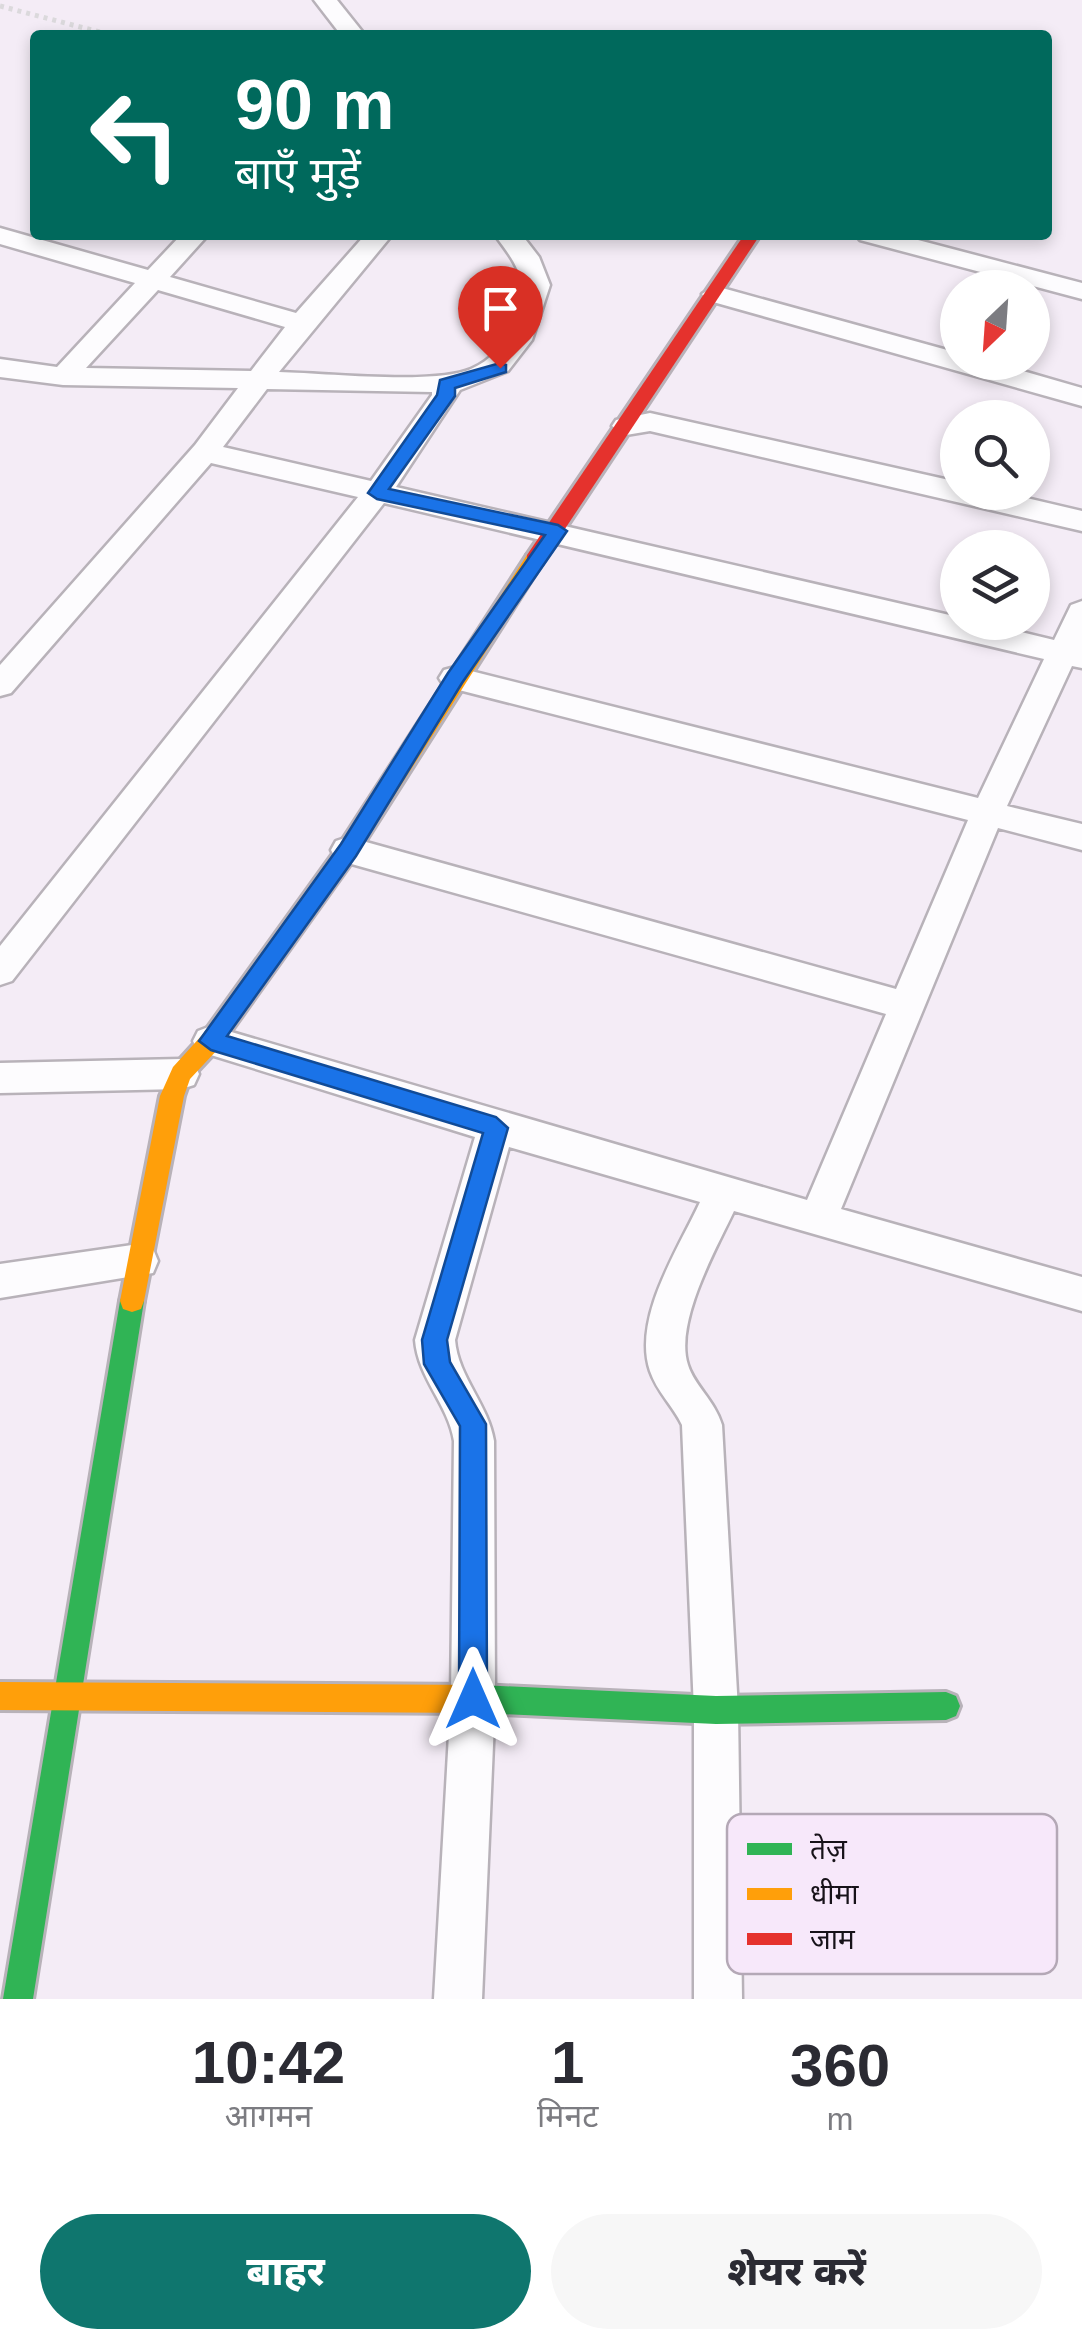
<!DOCTYPE html>
<html lang="hi">
<meta charset="utf-8">
<style>
body{margin:0;font-family:Arial,"Noto Sans Devanagari",sans-serif;background:#f7f7f7;color:#2b2b33;height:100vh;display:flex;flex-direction:column;font-size:38px;white-space:nowrap}
*{box-sizing:border-box;margin:0}
p{font-size:32px;color:#7c7c81}
.icon{flex:none;width:55px;height:55px;fill:none;stroke:currentColor;stroke-width:2;stroke-linecap:round;stroke-linejoin:round}
.map{position:relative;height:1999px;overflow:hidden}
.sheet{display:flex;flex-direction:column;background:#fff;flex:1}
.sheet>*{flex:none}
.guide{position:absolute;left:30px;top:30px;width:1022px;height:210px;border-radius:10px;box-shadow:0 5px 15px #0003;background:#00695c;color:#fff;overflow:hidden}
.needle{width:65px;rotate:205deg}
.controls{position:absolute;left:940px;top:270px;display:grid;gap:20px}
.controls a{display:grid;place-items:center;width:110px;height:110px;border-radius:50%;background:#fff;box-shadow:0 5px 15px #0003;font-size:50px}
.pin{position:absolute;display:grid;place-items:center;width:85px;height:85px;color:#fff;margin:-102px -42px;border-radius:50% 50% 50% 0;rotate:-45deg;box-shadow:0 0 10px #0007}
.pin .icon{rotate:45deg}
.me{position:absolute;width:110px;margin:-55px;rotate:0deg;stroke-linejoin:round;filter:drop-shadow(0 0 8px #0008)}
.turn{display:flex;align-items:center;gap:35px;height:210px;padding:0 40px;font-size:45px}
.turn .icon{width:130px;height:130px;stroke-width:2.5}
.turn b{display:block;font-size:70px;line-height:85px}
.eta{display:flex;justify-content:space-evenly;align-items:center;height:170px;text-align:center}
.eta b{font-size:60px;font-weight:800;line-height:70px}
.cta{display:flex;gap:20px;margin-top:auto;padding:20px 40px}
.cta a{flex:1;height:115px;border-radius:60px;background:#0f766e;color:#fff;font-size:40px;font-weight:800;line-height:115px;text-align:center}
.cta a+a{background:#f7f7f7;color:#2b2b33}
.map>svg:first-child{display:block}
.lines{fill:none;stroke-linecap:round;stroke-linejoin:round}
.street-casing{stroke:#b8b2b9;stroke-width:5}
.fast-casing{stroke:#b8b2b9;stroke-width:6}
.slow-casing{stroke:#b8b2b9;stroke-width:6}
.jam-casing{stroke:#b8b2b9;stroke-width:6}
.path{stroke:#dbd9dc;stroke-width:5;stroke-dasharray:4 5;stroke-linecap:butt}
.street{fill:#fdfcfe;fill-rule:evenodd}
.fast{fill:#30b455;fill-rule:evenodd}
.slow{fill:#ff9f0a;fill-rule:evenodd}
.jam{fill:#e5322d;fill-rule:evenodd}
.route{fill:#1a73e8;stroke:#114b97;stroke-width:2.5}
.key{fill:#f7e8fa;stroke:#b4a8b6;stroke-width:2.5}
.key-label{font-size:28px;fill:#171219}
</style>
<div class="map">
<svg width="1082" height="1999" viewBox="0 0 1082 1999">
<rect width="100%" height="100%" fill="#f4ecf6"/>
<g class="lines">
<g class="street-casing">
<g id="street">
<path d="M314,0h23l28,35h-24z"/>
<path d="M0,228l148,42 33,-35h27l-38,42 126,36 69,-78h27l-113,137c46,1 154,13 192,-3 23,-10 36,-28 43,-51 14,-41 5,-50 -19,-83h27l17,22 11,28 -18,55 -24,31 -48,19 -64,97 562,130v5h22l74,18 17,-35 11,-4v67l-10,-2 -65,140 75,18v26l-84,-22 -157,381 241,68v34l-348,-100c-18,38 -60,112 -46,154 6,20 27,36 34,60l16,285 4,289h-48v-289l-12,-285c-9,-19 -25,-33 -32,-54 -18,-53 29,-123 50,-169l-191,-55 -54,193c3,37 33,64 39,101l1,258 -13,300h-48l17,-300 3,-258c-6,-37 -36,-63 -39,-101l60,-203 -277,-86 -5,-10 5,-10 13,-5 596,174 79,-186 -538,-151 -12,-4 -5,-9 5,-9 12,-4 548,152 72,-169 -513,-131 -11,-3 -5,-8 5,-8 11,-3 523,131 66,-139 -660,-156 -372,478 -12,4v-39l358,-449 -147,-34 -200,230 -11,3v-31l195,-220 43,-57 -175,-3 -63,-8v-18l57,8 78,-84 -135,-39zM158,290l127,37 -34,44 -165,-3zM267,389l165,3v3l-61,86 -148,-34z"/>
<path d="M856,235h43l183,48v16l-222,-59z"/>
<path d="M715,286l243,67v9h34l90,26v18l-376,-106 -4,-6z"/>
<path d="M650,413l308,69v10h43l81,19v20l-432,-100 -24,4 -14,-9 4,-6z"/>
<path d="M181,1059l13,4 5,11 -5,11 -13,4 -181,4v-30z"/>
<path d="M139,1244l14,5 5,12 -5,12 -153,25v-34z"/>
</g>
</g>
<g class="fast-casing">
<g id="fast">
<path d="M132,1290l9,3 3,8 -111,698h-30l117,-698 3,-8z"/>
<path d="M480,1685l236,11 230,-4 10,4 4,10 -4,10 -10,4 -230,4 -236,-11 -10,-4 -4,-10 4,-10z"/>
</g>
</g>
<g class="slow-casing">
<g id="slow">
<path d="M534,554l10,6 -188,296 -137,192 -29,31 -6,17 -40,205 -3,8 -9,3 -9,-3 -3,-8 40,-205 13,-29 30,-33 137,-190 187,-289z"/>
<path d="M0,1682l480,3 10,4 4,10 -4,10 -10,4 -480,-3z"/>
</g>
</g>
<g class="jam-casing">
<path id="jam" d="M744,235h16l-219,330h-14v-10z"/>
</g>
<path class="path" d="M0,6l111,29"/>
<use href="#street" class="street"/>
<use href="#fast" class="fast"/>
<use href="#slow" class="slow"/>
<use href="#jam" class="jam"/>
</g>
<path class="route" d="M500,363l6,2v7l-51,16v8l-66,93 169,36 9,6 -105,152 -106,173 -129,180 269,81 12,11 -61,212 3,22 36,62 1,275 -4,10 -10,4 -10,-4 -4,-10 1,-273 -36,-62 -2,-24 61,-207 -272,-83 -12,-9 142,-197 107,-171 97,-138 -168,-36 -9,-6 69,-98 3,-15z"/>
<rect x="727" y="1814" width="330" height="160" rx="15" class="key"/>
<rect x="747" y="1843" width="45" height="12" fill="#30b455"/>
<rect x="747" y="1888" width="45" height="12" fill="#ff9f0a"/>
<rect x="747" y="1933" width="45" height="12" fill="#e5322d"/>
<g class="key-label">
<text x="810" y="1859">तेज़</text>
<text x="810" y="1904">धीमा</text>
<text x="810" y="1949">जाम</text>
</g>
</svg>
<div class="controls">
<a><svg class="needle" viewBox="-14 -14 28 28"><path d="M0-13l5 13h-10z" fill="#e53935"/><path d="M0 13l5-13h-10z" fill="#7c7c81"/></svg></a>
<a><svg class="icon" aria-label="search" viewBox="0 0 24 24"><circle cx="10" cy="10" r="6"/><path d="M15 15l6 6"/></svg></a>
<a><svg class="icon" aria-label="layers" viewBox="0 0 24 24"><path d="M12 4l9 5-9 5-9-5zM3 14l9 5 9-5"/></svg></a>
</div>
<div class="pin" style="left:500px;top:368px;background:#d93025"><svg class="icon" aria-label="arrive" viewBox="0 0 24 24"><path d="M6 21V4h12l-3 4 3 4H6"/></svg></div>
<svg class="me" style="left:473px;top:1699px" viewBox="-20 -20 40 40"><path d="M0-17L14 15 0 8-14 15z" fill="#1a73e8" stroke="#fff" stroke-width="4"/></svg>
<div class="guide">
<div class="turn"><svg class="icon" aria-label="left" viewBox="0 0 24 24"><path d="M17 20v-9H6M10 6l-5 5 5 5"/></svg><div><b>90 m</b>बाएँ मुड़ें</div></div>
</div>
</div>
<section class="sheet">
<div class="eta">
<div><b>10:42</b><p>आगमन</p></div>
<div><b>1</b><p>मिनट</p></div>
<div><b>360</b><p>m</p></div>
</div>
<div class="cta"><a>बाहर</a><a>शेयर करें</a></div>
</section>
